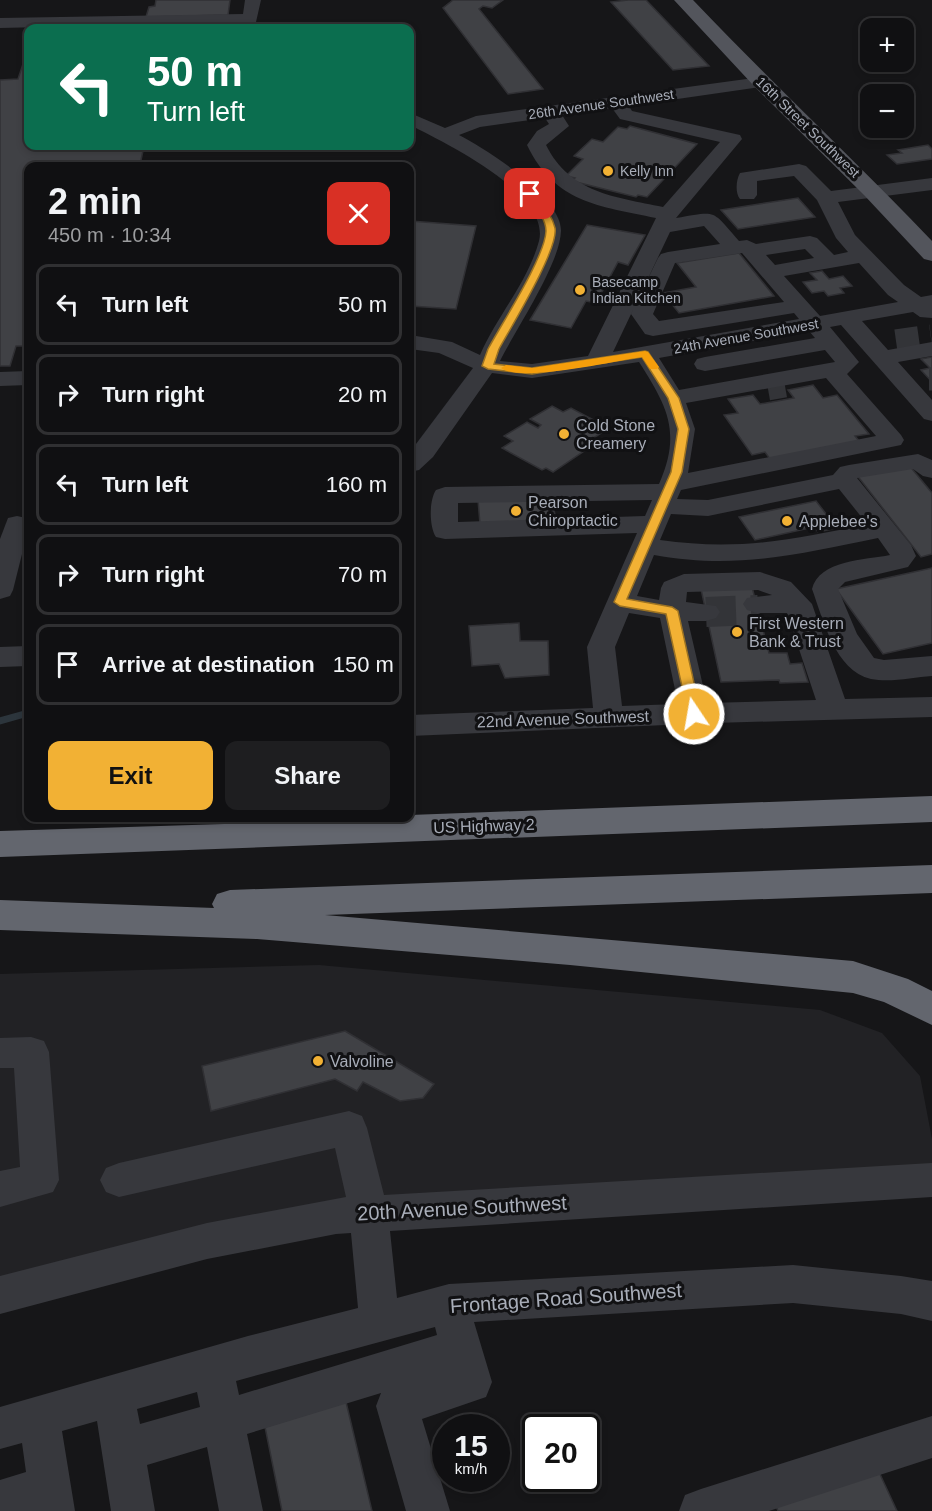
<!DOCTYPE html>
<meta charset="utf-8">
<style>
body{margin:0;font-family:Arial,sans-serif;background:#1e1e20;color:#f1f3f6;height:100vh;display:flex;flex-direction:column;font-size:22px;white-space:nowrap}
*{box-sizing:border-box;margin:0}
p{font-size:20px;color:#9c9d9f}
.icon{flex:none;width:33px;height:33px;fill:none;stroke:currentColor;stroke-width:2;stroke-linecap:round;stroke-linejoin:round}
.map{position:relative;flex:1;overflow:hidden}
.side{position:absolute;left:24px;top:162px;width:390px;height:660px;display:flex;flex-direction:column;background:#101012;border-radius:12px;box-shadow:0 3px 9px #0003,0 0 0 2px #303032}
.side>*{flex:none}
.hud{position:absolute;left:24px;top:24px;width:390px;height:126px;border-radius:12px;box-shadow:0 3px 9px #0003,0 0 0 2px #303032;background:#0b6e4f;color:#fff;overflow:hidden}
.buttons{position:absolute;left:860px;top:18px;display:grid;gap:12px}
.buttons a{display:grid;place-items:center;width:54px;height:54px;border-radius:12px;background:#101012;box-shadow:0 3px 9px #0003,0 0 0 2px #303032;font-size:30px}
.speed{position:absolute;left:432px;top:1414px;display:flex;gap:12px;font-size:30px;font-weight:700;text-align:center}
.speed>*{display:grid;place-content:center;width:78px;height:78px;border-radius:50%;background:#101012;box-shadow:0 3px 9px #0003,0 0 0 2px #303032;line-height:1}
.speed small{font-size:15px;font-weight:400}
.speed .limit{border:3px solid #111;border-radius:9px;background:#fff;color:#111}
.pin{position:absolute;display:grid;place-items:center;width:51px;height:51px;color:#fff;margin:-26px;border-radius:12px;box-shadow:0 3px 9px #0006}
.me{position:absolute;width:66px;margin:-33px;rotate:348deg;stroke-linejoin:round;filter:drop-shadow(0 0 4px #0008)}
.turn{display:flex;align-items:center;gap:21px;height:126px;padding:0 24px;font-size:27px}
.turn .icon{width:78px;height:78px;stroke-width:2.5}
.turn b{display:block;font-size:42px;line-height:51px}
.round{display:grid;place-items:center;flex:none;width:63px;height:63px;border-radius:12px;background:#1e1e20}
.overview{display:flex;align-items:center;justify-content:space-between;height:102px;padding:0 24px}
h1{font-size:36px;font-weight:700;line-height:45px}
.cta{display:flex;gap:12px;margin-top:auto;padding:12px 24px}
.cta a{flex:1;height:69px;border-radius:12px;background:#f2b134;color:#111;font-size:24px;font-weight:700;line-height:69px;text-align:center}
.cta a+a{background:#1e1e20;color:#f1f3f6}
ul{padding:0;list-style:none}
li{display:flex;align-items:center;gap:18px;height:81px;margin:0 12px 9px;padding:0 12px;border:3px solid #303032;border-radius:12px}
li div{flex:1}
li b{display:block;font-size:22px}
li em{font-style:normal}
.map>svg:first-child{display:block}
.built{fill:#222225}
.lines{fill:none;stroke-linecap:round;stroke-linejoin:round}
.stream{stroke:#2c353c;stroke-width:7}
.building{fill:#404145;stroke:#303034;stroke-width:1.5}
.minor-tunnel-far1{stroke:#333438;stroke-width:23;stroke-dasharray:23 12;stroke-linecap:butt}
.minor-tunnel{stroke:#333438;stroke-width:30;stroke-dasharray:30 15;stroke-linecap:butt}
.minor{fill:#37383d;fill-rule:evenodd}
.major{fill:#53555c;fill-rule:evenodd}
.highway{fill:#63666e;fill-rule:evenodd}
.route{fill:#f2b134;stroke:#9d7322;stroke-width:1.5}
.slow{fill:#f59e0b}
.poi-dot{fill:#f2b134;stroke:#111113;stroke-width:2}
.labels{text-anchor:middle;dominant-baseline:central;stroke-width:6;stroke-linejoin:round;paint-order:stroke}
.far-street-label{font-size:14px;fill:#a8adb8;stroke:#111113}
.far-poi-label{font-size:14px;fill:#a8adb8;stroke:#111113;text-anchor:start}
.poi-label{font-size:16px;fill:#a8adb8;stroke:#111113;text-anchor:start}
.street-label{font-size:16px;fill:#a8adb8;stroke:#111113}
.near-street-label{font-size:20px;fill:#a8adb8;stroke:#111113}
</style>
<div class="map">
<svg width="932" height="1511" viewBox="0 0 932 1511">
<rect width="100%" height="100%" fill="#161618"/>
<path class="built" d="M319,965l501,45 62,23 38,43 12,63v36l-587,34 -345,82v-317z"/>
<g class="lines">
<path class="stream" d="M0,721l28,-8"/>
</g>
<g class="building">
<path d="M156,0h74l-2,15 -82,2 3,-10 6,-1z"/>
<path d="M453,0h50l-11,8 -9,-2 -4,3 64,80 -35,5 -65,-86z"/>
<path d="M628,0h18l63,66 -36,4 -62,-68z"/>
<path d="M23,64h5v82h116l-4,19 36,-1v2h-148v180h-12l-6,20h-10v-286l18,-1z"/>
<path d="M630,126l67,18 -50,53 -9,-2 -2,2 -64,-16 3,-3 -9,-2 17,-17 -9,-3 18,-17 11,3 15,-15 9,2z"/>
<path d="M928,145l4,4v10l-35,5 -10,-9 15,-2 -4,-3z"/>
<path d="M798,198l17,19 -77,12 -17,-19z"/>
<path d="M410,221l66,5 -20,83 -46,-3z"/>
<path d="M587,225l58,10 -17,30 -10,-3 -22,41 -10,-2 -15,27 -41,-8z"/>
<path d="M739,253l35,43 -95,17 -16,-20 33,-6 -19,-24z"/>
<path d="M822,271l7,8 14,-3 9,10 -12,2 4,5 -16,3 -4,-5 -12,2 -9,-11 14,-2 -7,-7z"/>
<path d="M932,357v25l-11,-12 9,-2 -9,-9z"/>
<path d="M813,385l10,13 14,-3 32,39 -14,2 5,6 -90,17 -5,-7 -13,3 -28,-40 14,-2 -10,-14 25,-4 7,9 34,-6 -6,-8z"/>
<path d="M552,406l11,6 8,-4 38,20 -25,16 6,3 -37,25 -7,-4 -4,2 -40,-22 11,-7 -9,-5 23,-14 11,6 3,-3 -11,-6z"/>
<path d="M908,464l24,29v61l-11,3 -65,-83z"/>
<path d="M552,498l4,23 -76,3 -2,-24z"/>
<path d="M816,501l21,27 -19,4 -4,-5 -59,13 -16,-23z"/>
<path d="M932,568v75l-49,11 -47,-65z"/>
<path d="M752,587l17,66h18l3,11 12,-1 6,19 -28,1 -1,-3 -58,2 -20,-93z"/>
<path d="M519,623l1,18h28l1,34 -44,3 -6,-14 -27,2 -3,-40z"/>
<path d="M345,1031l89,53 -11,14 -23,3 -37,-19 -6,9 -22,-12 -124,32 -9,-45z"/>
<path d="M346,1402l26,109h-90l-17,-84z"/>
<path d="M879,1472l18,39h-119l-2,-5z"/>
</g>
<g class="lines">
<g class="minor-tunnel-far1">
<path d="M896,341l35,-5"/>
<path d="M929,379h3"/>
<path d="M768,389l17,-3"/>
</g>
<path class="minor-tunnel" d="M706,612l52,-2"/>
<g class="minor">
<path d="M245,0h16l-5,22 -256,6v-10l243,-4z"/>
<path d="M761,77l6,1 3,4 -3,4 -138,20 3,5 108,24 2,4 -66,79c42,-7 35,-9 63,23l8,-1 9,4 54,-8 7,2 17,17 14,-3 -12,-14 -19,-38 -23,-24 -37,5v14l-3,4h-14c-5,-6 -4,-19 0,-26l59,-9 7,2 25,25 101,-13v12l-94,12 17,33 49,50 17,12 11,-2v23l-12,-1 -7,-5 -51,9 26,29 44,-8v14l-34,6 34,38v21l-8,-2 -83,-94 -11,2 29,35 -12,12 54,61 3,5 -3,5 -220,45 -4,9 31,1 125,-25 7,-8 9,-2 69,-11 14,6v18l-9,-2 -10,-7 -56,9 54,67 5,11 -8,11 -63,15 -7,7 19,45 17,24 10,2 48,-4v20c-19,1 -41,7 -61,3 -36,-8 -48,-60 -59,-90 7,-29 53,-29 78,-34l-12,-17c-80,16 -141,32 -224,17l-17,41 22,4 2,-12 3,-6 20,-8 76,-2 31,10 21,22 33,95 87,-2v20l-219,6 -303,13v-21l183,-7 -6,-61 50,-114 -192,6 -9,-2c-7,-10 -7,-37 0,-47l9,-3 214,-3c23,-52 8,-78 -20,-122l-107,16 -40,-5 -59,84 -14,13 -9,2v-20l63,-84 -34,-15 -29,-4v-14l42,7 28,13c17,-39 48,-73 59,-114 12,-48 -96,-99 -129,-116v-12l35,15 31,-12zM612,108l8,11 100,23 -57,65c-48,-10 -93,-14 -117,-62l23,-19 -7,-11zM545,118l4,6 -12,7 -10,14c28,58 72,61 129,73l-68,138 -56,8 -32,-3c16,-32 60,-97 61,-130 1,-34 -75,-82 -102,-96l21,-8zM704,226l16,18 -52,8 -7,2 -3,4 -27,56 14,20 8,2 141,-23 5,6 -186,33 57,-120zM805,249l9,9 -39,7 -9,-10zM742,253l42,49 -125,19 -6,-7 22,-51zM859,263l29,32 10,7 -78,14 -36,-40zM809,331l6,7 -110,19 -8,2 -3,5 3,5 8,2 120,-21 10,12 -156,28 -20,-32zM826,378l50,58 -188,37 7,-44 -9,-26zM839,489l28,35c-74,16 -130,27 -207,16l11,-26 37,2zM652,500l-7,16 -187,6v-19zM758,590l14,5 -25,3 -4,6 4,6 10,3h30l29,87 -109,3 -19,-82h18l10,-3 4,-6 -4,-6 -30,-4 1,-10zM629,613l31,5 18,86 -56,2 -7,-59z"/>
<path d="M28,371v14l-28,1v-14z"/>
<path d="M17,516l9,2 2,12 -15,60 -3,6 -10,3v-60l8,-21z"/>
<path d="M28,646v20l-28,1v-20z"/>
<path d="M31,1037l13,4 5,11 10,128 -6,12 -53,15v-36l20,-4 -6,-99h-14v-30z"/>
<path d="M349,1111l13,5 5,12 17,67 548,-32v34l-542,34 7,67 52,-14 344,-19 108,11 31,5v40l-31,-7 -108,-11 -319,19 18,60 -6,15 -64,22 28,92h-44l-30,-105 5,-13 -134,41 16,77h-44l-12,-64 -60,18 8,46h-44l-14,-90 -35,10 13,80h-75v-31l26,-8 -4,-29 -22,6v-42l248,-71 110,-28 -7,-75 -15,1 -129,25 -207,55v-38l207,-53 139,-26 -11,-49 -216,49 -13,-5 -6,-12 6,-12 13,-5zM435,1327l2,8 -198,60 -3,-14zM197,1392l3,15 -60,17 -3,-15z"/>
<path d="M932,1416v42l-163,53h-90l6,-16 16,-6z"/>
</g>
<path class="major" d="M674,0h19c78,82 161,159 239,241v20l-8,-2 -60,-64 -110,-109z"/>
<g class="highway">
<path d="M932,796v26l-932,35v-26l410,-13v-3z"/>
<path d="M932,865v28l-607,22 528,46 55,18 24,12v34l-48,-23 -31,-9 -283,-28 -313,-26 -257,-9v-30l214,8 -2,-4 5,-10 13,-4z"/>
</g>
</g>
<path class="route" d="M527,192h6c8,11 19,22 22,36 4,21 -44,99 -56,121l-5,15 38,4 113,-17 3,1 31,46 10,31 -7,43 -55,127 45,8 6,4 23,103 -2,3h-9l-2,-3 -22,-100 -46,-8 -6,-4 57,-130 7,-43 -10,-31 -26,-41 -110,17 -44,-5 -6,-3 6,-17c14,-26 57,-92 58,-118 0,-13 -13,-27 -20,-37z"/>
<path class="slow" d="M645,351l3,1 11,15 -2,2h-7l-8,-12c-27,4 -123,26 -141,11l5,-3 26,3z"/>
<g class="poi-dot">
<circle cx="608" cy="171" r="6"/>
<circle cx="580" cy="290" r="6"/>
<circle cx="564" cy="434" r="6"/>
<circle cx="516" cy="511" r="6"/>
<circle cx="787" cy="521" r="6"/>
<circle cx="737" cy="632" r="6"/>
<circle cx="318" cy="1061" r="6"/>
</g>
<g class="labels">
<g class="far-street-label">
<text transform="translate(601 104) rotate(-8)">26th Avenue Southwest</text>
<text transform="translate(808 127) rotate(44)">16th Street Southwest</text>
<text transform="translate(746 336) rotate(-10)">24th Avenue Southwest</text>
</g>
<g class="far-poi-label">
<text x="620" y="171">Kelly Inn</text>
<text x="592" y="282">Basecamp<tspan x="592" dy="16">Indian Kitchen</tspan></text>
</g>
<g class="poi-label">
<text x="576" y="425">Cold Stone<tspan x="576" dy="18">Creamery</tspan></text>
<text x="528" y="502">Pearson<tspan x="528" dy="18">Chiroprtactic</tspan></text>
<text x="799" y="521">Applebee's</text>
<text x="749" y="623">First Western<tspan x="749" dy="18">Bank &amp; Trust</tspan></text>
<text x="330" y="1061">Valvoline</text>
</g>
<g class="street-label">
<text transform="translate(563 719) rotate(-2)">22nd Avenue Southwest</text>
<text transform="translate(484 826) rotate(-2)">US Highway 2</text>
</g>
<g class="near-street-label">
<text transform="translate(462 1208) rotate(-3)">20th Avenue Southwest</text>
<text transform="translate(566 1298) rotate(-4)">Frontage Road Southwest</text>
</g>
</g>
</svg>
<div class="buttons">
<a>+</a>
<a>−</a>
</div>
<div class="speed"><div>15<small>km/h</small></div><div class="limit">20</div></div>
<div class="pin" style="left:530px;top:194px;background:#d93025"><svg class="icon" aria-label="arrive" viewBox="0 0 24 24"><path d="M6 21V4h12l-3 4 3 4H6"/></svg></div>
<svg class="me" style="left:694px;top:714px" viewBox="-20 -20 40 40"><circle r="17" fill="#f2b134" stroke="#fff" stroke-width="3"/><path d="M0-11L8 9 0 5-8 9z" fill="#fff"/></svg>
<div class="hud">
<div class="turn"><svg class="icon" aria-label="left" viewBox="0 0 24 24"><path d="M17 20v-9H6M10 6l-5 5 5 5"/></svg><div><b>50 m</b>Turn left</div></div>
</div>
<section class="side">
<div class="overview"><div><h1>2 min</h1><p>450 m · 10:34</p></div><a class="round" style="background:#d93025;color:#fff"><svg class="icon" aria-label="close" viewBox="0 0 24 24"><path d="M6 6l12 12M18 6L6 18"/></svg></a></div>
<ul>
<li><svg class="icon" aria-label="left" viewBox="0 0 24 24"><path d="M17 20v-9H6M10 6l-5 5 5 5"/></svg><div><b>Turn left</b></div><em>50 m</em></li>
<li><svg class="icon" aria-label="right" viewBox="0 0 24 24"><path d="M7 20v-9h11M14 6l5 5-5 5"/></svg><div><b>Turn right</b></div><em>20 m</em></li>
<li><svg class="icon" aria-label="left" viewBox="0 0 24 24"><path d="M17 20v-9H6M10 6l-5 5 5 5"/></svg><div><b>Turn left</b></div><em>160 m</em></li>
<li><svg class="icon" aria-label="right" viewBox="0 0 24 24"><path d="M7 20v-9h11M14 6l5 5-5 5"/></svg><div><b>Turn right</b></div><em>70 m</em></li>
<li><svg class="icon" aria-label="arrive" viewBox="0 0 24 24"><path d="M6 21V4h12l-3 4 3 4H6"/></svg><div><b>Arrive at destination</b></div><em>150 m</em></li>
</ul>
<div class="cta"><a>Exit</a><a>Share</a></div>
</section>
</div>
